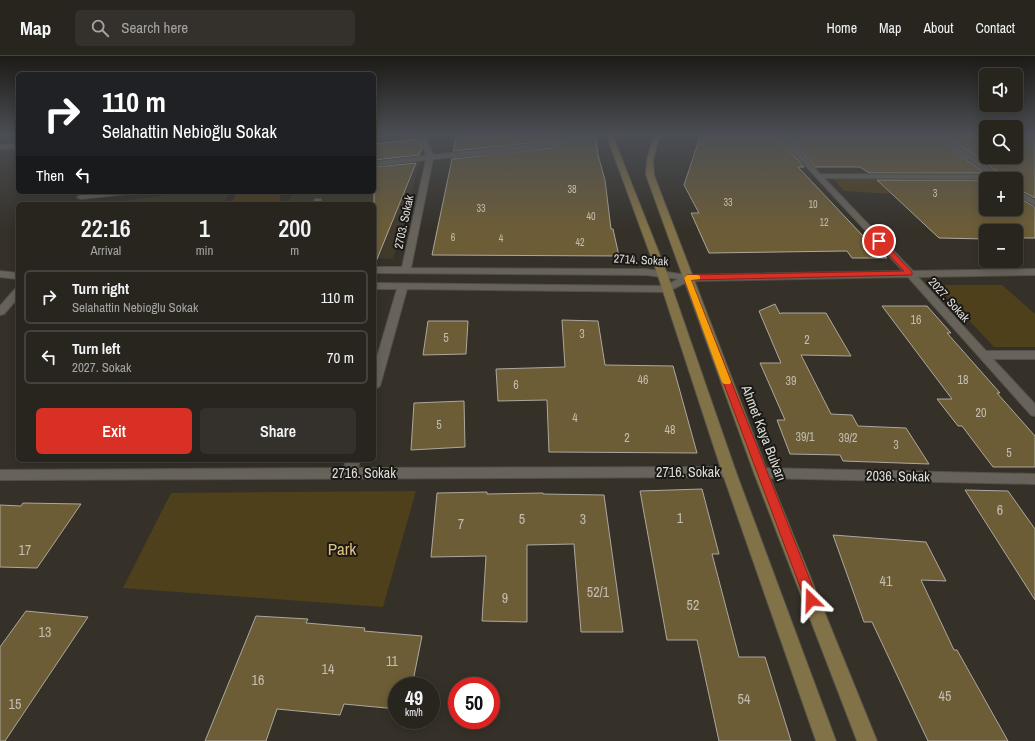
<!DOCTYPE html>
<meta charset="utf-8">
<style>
body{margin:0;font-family:"Archivo Narrow",sans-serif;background:#34312c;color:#f1f3f6;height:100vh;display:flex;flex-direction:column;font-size:15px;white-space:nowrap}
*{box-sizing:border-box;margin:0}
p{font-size:13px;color:#a5a5a4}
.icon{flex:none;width:22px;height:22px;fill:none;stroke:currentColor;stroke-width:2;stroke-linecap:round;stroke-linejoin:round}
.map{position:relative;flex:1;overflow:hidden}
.sheet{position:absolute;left:16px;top:146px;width:360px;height:260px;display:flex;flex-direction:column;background:#28251f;border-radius:6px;box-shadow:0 2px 10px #0003,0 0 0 1px #44423d}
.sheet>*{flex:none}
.banner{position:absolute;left:16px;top:16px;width:360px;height:122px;border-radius:6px;box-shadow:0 2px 10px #0003,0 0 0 1px #44423d;background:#202124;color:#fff;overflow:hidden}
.tools{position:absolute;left:979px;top:12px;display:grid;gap:8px}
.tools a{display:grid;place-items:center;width:44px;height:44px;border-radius:6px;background:#28251f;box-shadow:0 2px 10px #0003,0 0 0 1px #44423d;font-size:20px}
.speed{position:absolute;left:388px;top:621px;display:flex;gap:8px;font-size:20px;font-weight:700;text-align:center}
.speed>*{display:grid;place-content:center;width:52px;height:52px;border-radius:50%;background:#28251f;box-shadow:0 2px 10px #0003,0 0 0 1px #44423d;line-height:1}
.speed small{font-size:10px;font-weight:400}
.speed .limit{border:6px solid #d22;background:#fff;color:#111}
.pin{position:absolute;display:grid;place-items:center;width:34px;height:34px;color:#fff;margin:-17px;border:2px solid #fff;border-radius:50%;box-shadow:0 1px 4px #0007}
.me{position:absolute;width:44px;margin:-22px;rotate:338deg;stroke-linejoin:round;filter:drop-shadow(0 0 3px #0008)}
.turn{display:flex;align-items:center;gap:14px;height:84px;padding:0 20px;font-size:18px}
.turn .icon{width:52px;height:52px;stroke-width:2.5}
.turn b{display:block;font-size:28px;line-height:34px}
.then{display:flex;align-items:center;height:38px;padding:0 20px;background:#0003;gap:8px;font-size:15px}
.eta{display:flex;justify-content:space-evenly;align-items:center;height:68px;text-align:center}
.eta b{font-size:24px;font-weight:600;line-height:28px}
.action{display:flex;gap:8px;margin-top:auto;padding:8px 20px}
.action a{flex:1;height:46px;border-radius:6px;background:#d93025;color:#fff;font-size:16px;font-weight:600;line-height:46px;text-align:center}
.action a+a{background:#34312c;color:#f1f3f6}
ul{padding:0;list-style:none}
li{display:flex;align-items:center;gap:12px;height:54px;margin:0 8px 6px;padding:0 12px;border:2px solid #44423d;border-radius:6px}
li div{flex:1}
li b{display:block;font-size:15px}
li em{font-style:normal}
header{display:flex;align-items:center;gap:24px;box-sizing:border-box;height:56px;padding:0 20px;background:#28251f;border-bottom:1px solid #44423d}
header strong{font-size:19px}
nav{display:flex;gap:22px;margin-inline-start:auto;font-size:14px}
.search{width:280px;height:36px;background:#34312c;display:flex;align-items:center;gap:10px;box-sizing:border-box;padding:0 14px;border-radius:6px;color:#a5a5a4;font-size:15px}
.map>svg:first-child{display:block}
.built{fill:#403a2c}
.green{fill:#4f401c}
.building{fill:#6d5d37;stroke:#aca89e}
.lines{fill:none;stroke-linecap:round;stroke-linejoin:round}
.lane-casing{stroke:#535049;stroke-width:2}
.street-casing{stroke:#535049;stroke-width:2}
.secondary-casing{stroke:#535049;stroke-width:2}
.lane{fill:#67635a;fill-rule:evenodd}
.street{fill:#67635a;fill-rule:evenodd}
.secondary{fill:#827247;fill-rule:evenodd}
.route{fill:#d93025;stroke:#8d1f18}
.slow{fill:#f59e0b}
.labels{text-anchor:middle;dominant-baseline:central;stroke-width:4;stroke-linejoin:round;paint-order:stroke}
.far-number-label{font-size:10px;fill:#c2bdb0}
.far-street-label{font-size:12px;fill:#dfddd8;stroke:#1b1916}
.number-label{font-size:12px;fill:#c2bdb0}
.street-label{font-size:14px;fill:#dfddd8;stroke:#1b1916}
.near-number-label{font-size:14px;fill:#c2bdb0}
.near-park-label{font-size:17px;fill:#ddc181;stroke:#1b1916}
</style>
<header>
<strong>Map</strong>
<div class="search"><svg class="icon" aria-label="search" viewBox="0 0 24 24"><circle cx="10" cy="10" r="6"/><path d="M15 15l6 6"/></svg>Search here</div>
<nav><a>Home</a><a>Map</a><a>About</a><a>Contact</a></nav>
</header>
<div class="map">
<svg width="1035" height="685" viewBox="0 0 1035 685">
<rect width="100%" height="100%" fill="#353129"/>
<g class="built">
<path d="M420,106l-27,97 -19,-1v-54h-87l6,-12h81v-25z"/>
<path d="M189,136h40l-5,12h-124z"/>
</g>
<g class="green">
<path d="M891,122l18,17 -65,-4 -10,-12z"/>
<path d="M237,136h45l-4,12h-47z"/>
<path d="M936,229h66l33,29v33h-41z"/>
<path d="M416,435l-33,116 -260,-19 48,-95z"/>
</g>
<g class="building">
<path d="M457,78h135l-31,6 -108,11z"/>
<path d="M701,78h74l29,33h-6l66,70h3l20,21h-35l-5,-7 -138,2 -18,-40h8l-15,-28z"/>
<path d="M785,78h148l51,39h-115l-9,-6h-45z"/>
<path d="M944,78h42v23h30v-23h19v64l-19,-10v-9h-14l-1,-5z"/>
<path d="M596,82l2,17 7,25 6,49h2l6,27 -187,-1 20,-96 98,-11z"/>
<path d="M418,83l4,9 -3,7 -45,5v-16z"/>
<path d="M416,107l-41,101 -1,-1v-96z"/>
<path d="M877,124h109v29h30v-13l19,11v31h-19v-7h-30v8l-47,-1z"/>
<path d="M775,248l5,10 1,-1h45l25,43 -50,-1 30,59 21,1 6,11 48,2 23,36 -86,-3 -3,-6 -50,-1 -13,-34h8l-25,-57h21l-22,-52z"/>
<path d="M882,250h45l24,27h-4l53,60h-3l38,43v31h-42l-31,-41h-4l-21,-27h15z"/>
<path d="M562,264l36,1 7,44 68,1 24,87 -148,-1 -2,-52 -49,1 -2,-32 69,-2z"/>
<path d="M428,265h40l-2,33 -43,1z"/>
<path d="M464,345l1,46 -54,3 3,-47z"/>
<path d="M702,433l17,65h-7l27,103h26l26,84h-72l-22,-101h-30l-27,-149z"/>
<path d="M965,434l43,1 27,38v71z"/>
<path d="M487,436v2l56,-1v1l61,1 19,137h-42l-7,-88 -47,1v77l-45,-1 4,-65 -55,1 6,-64z"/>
<path d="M23,447l58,1 -44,64 -37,-1v-62l21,1z"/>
<path d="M833,479l93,7 20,39 -25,-1 33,70h3l51,91h-80l-56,-119h-8z"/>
<path d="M26,555l62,6 -83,124h-5v-94z"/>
<path d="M256,560l52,3 -2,4 59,5 -1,3 58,5 -10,50h-15v23l-53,-5 -4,11 -63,-6 -11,32h-61z"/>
</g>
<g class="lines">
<g class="lane-casing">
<path id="lane" d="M315,143h6v5h-8z"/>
</g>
<g class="street-casing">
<g id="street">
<path d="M418,78h6l9,21 128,-14 40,-7c-11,12 -143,23 -168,25l-22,109 235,1 41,6 216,-4 -127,-137h7l37,40 169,1 -55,-41h7l59,41v4l-176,-1 89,93 122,-2v6l-117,2 68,74h49v8h-42l42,45v12l-4,-1 -123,-138 -219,4 -22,11 -260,-3 -27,97 -6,4v-23l23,-78h-23v-6l291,3 13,-7 -32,-4 -272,-2v-6h28l24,-107 -52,6v-4l52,-6z"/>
<path d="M18,88v4l-18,1v-4z"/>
<path d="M1016,133l19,11v6l-19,-12z"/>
<path d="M106,136h24l-4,2 -45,5 -4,-2 4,-2z"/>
<path d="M0,215l18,2v6l-18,-2z"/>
<path d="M18,232v10l-14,16 -4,1v-9l15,-17z"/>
<path d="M346,404h14l-2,8 371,-1 5,1 2,4 -2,4 -5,1 -729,3v-10l344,-2z"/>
<path d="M761,412l274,6v10l-274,-6 -5,-1 -2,-4 2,-4z"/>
</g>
</g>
<g class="secondary-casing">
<g id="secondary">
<path d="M606,78h6l55,139 69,199 100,269h-20l-94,-269 -65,-199z"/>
<path d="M654,78h6l-7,26 1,15 114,298 109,268h-20l-103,-268 -108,-298 1,-15z"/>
</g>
</g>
<use href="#lane" class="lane"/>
<use href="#street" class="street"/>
<use href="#secondary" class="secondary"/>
</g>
<linearGradient id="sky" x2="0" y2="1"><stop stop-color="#1d1b17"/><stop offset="0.45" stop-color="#4b4e54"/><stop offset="1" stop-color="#4b4e54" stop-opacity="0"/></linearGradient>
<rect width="1035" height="174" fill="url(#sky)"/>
<path class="route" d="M877,183h4l31,33v3l-221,5 127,320 -2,4 -5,2 -4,-2 -2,-4 -121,-322 3,-3 217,-4 -27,-29z"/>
<path class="slow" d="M698,219l2,1v3l-9,1 40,102 -1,2h-6l-2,-2 -38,-104 3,-3z"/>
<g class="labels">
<g class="far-number-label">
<text x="572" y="133">38</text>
<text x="935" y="137">3</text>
<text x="728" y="146">33</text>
<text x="813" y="148">10</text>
<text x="481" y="152">33</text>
<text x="591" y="160">40</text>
<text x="824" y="166">12</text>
<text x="453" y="181">6</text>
<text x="501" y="182">4</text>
<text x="580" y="186">42</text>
</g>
<g class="far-street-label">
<text transform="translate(404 166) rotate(-78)">2703. Sokak</text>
<text transform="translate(641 204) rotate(3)">2714. Sokak</text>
<text transform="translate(949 244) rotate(48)">2027. Sokak</text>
</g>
<g class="number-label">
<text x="916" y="264">16</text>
<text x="582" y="278">3</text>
<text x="446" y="282">5</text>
<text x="807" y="284">2</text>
<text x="643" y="324">46</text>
<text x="963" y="324">18</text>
<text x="791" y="325">39</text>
<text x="516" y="329">6</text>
<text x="981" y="357">20</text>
<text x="575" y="362">4</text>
<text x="439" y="369">5</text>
<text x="670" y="374">48</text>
<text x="805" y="381">39/1</text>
<text x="627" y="382">2</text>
<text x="848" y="382">39/2</text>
<text x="896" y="389">3</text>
<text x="1009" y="397">5</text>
</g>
<g class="street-label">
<text transform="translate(764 377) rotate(69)">Ahmet Kaya Bulvarı</text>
<text x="688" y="416">2716. Sokak</text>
<text x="364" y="417">2716. Sokak</text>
<text transform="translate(898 420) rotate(1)">2036. Sokak</text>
</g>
<g class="near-number-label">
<text x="1000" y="454">6</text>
<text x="680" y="462">1</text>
<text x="522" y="463">5</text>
<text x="583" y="463">3</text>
<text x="461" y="468">7</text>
<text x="25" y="494">17</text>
<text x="886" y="525">41</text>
<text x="598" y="536">52/1</text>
<text x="505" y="542">9</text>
<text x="693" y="549">52</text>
<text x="45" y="576">13</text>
<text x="392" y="605">11</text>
<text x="328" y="613">14</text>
<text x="258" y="624">16</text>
<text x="945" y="640">45</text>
<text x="744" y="643">54</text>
<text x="15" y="648">15</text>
</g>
<g class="near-park-label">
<text x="342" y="492">Park</text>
</g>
</g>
</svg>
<div class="tools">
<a><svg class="icon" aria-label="sound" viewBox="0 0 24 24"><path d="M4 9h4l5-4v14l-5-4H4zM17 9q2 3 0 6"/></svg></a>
<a><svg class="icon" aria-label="search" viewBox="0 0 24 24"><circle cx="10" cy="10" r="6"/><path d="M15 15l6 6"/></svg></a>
<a>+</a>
<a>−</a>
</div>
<div class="speed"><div>49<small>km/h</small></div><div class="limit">50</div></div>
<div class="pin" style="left:879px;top:185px;background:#d93025"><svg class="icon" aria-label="arrive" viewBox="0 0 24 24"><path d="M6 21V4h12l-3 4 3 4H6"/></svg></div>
<svg class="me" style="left:811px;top:544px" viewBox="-20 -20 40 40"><path d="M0-17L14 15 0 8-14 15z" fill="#d93025" stroke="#fff" stroke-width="4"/></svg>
<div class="banner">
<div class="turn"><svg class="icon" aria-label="right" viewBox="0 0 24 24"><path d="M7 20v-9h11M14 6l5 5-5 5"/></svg><div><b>110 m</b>Selahattin Nebioğlu Sokak</div></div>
<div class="then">Then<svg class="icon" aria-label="left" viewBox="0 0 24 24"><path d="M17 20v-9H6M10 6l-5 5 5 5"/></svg></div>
</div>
<section class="sheet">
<div class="eta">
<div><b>22:16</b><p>Arrival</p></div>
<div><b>1</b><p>min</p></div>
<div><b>200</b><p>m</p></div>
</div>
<ul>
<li><svg class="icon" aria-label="right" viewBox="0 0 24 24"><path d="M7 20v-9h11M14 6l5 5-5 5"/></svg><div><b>Turn right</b><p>Selahattin Nebioğlu Sokak</p></div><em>110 m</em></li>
<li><svg class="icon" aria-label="left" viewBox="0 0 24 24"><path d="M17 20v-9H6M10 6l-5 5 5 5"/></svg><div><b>Turn left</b><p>2027. Sokak</p></div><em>70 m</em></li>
</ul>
<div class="action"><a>Exit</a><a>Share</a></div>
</section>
</div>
